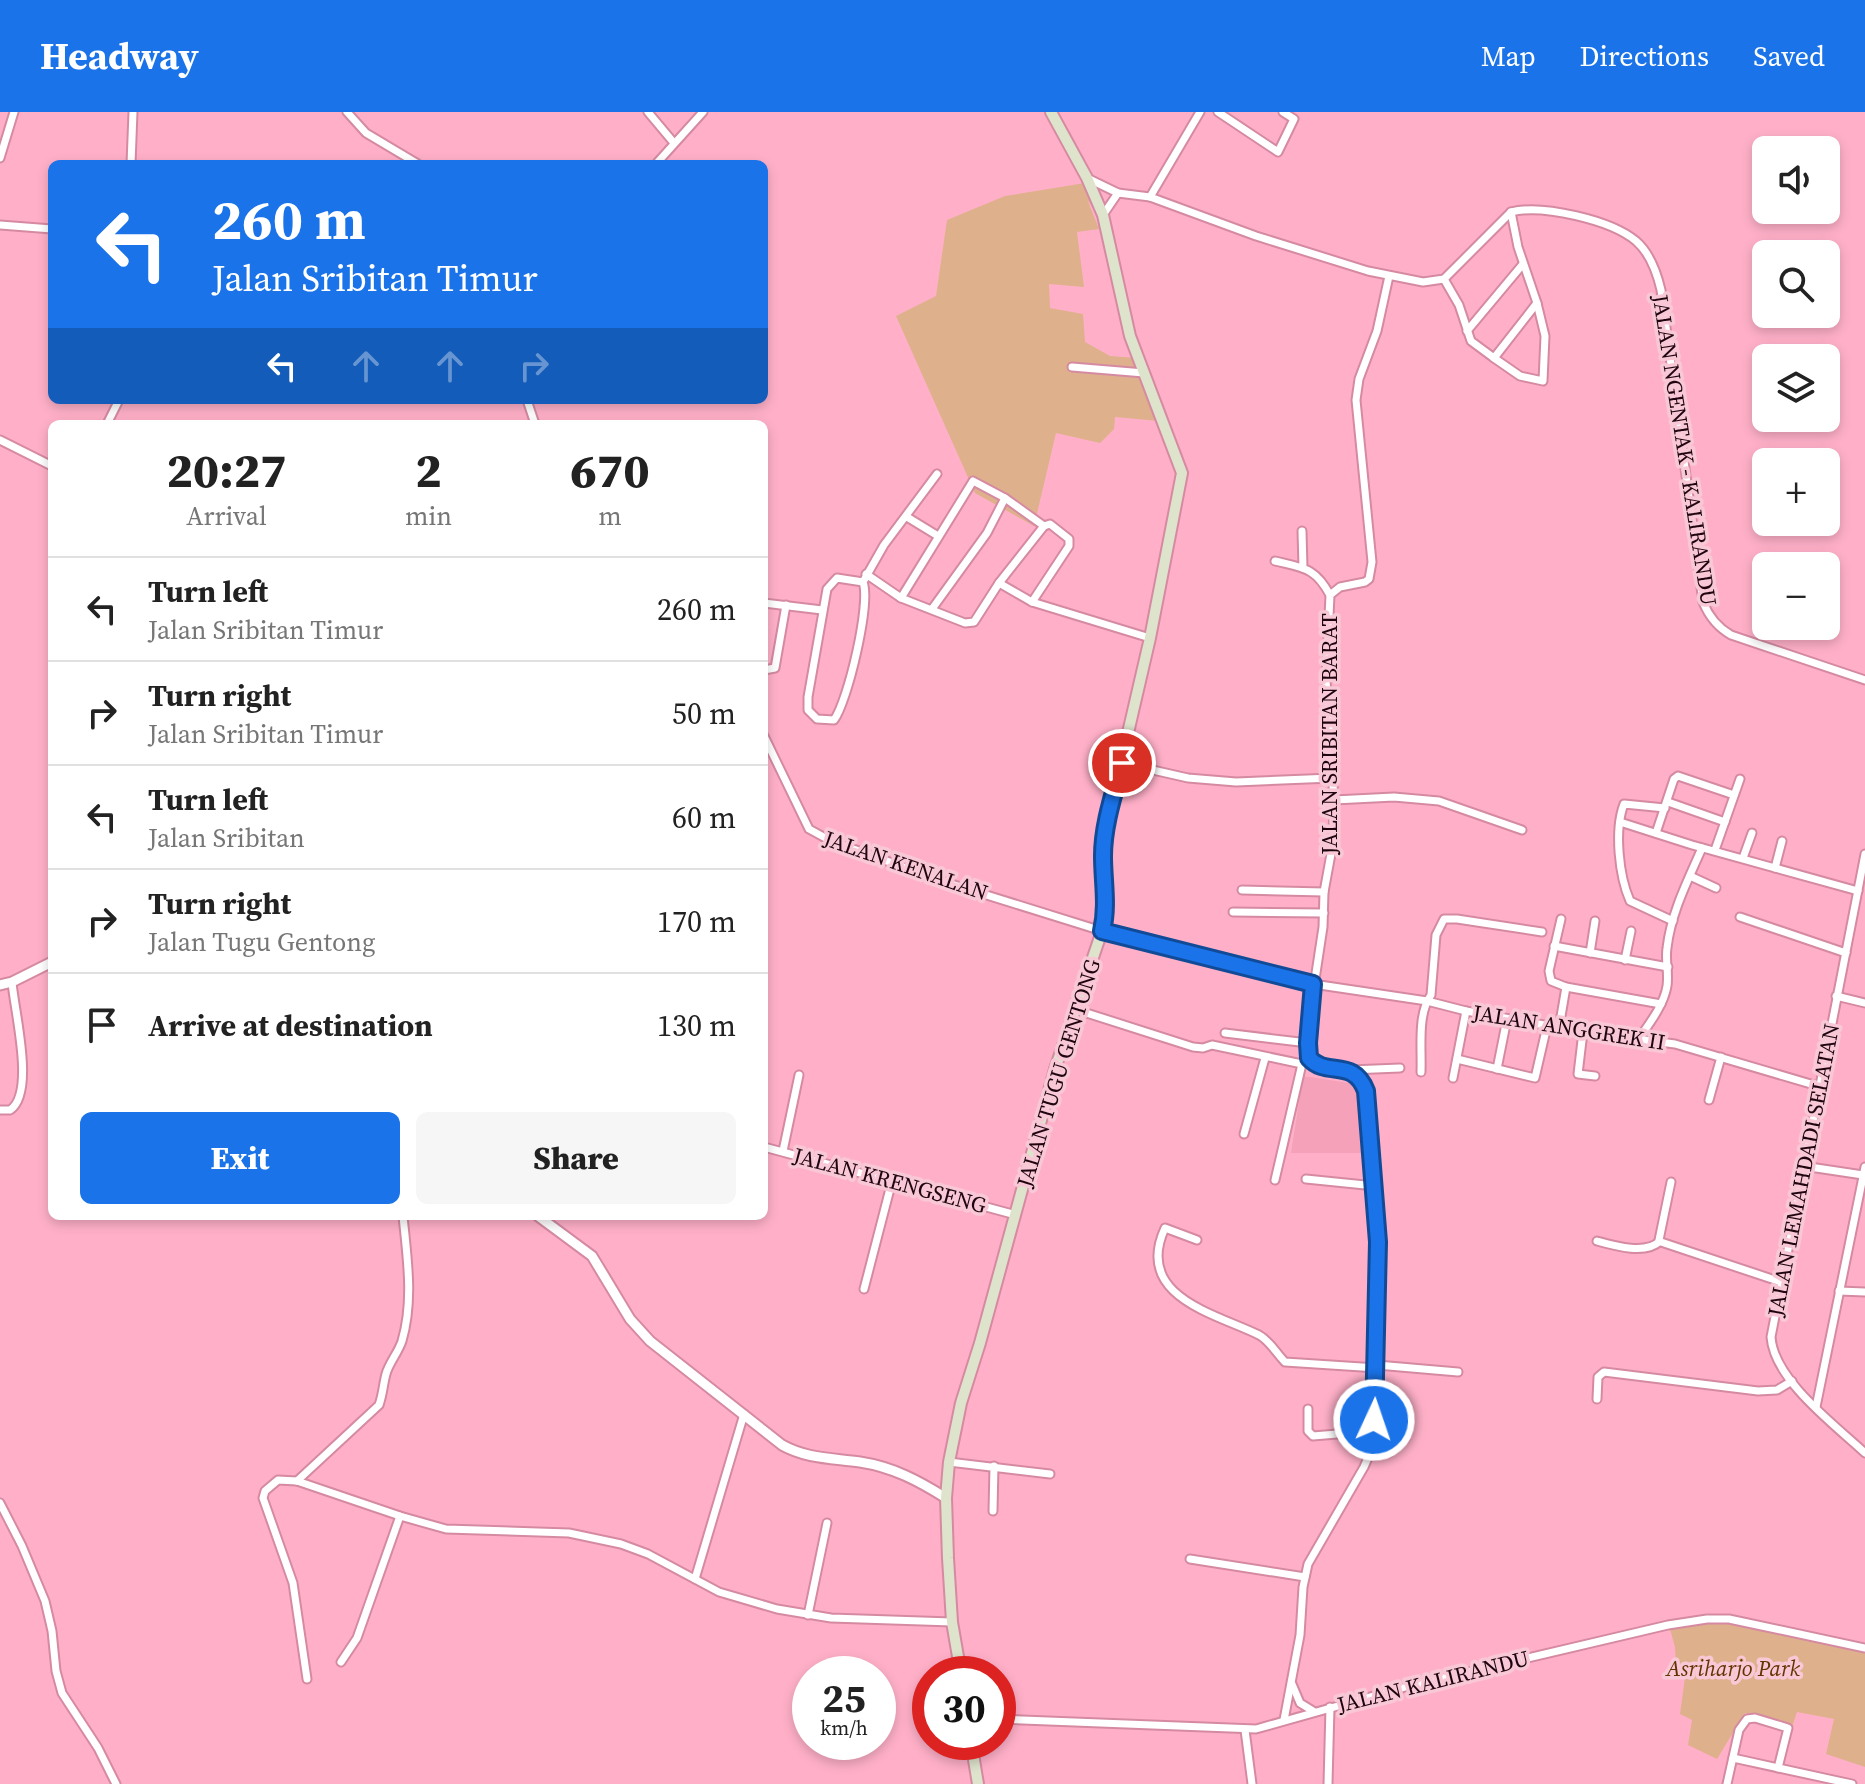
<!DOCTYPE html>
<meta charset="utf-8">
<style>
body{margin:0;font-family:"Source Serif 4",serif;background:#f6f6f6;color:#222;height:100vh;display:flex;flex-direction:column;font-size:30px;white-space:nowrap}
*{box-sizing:border-box;margin:0}
p{font-size:26px;color:#767676}
.icon{flex:none;width:44px;height:44px;fill:none;stroke:currentColor;stroke-width:2;stroke-linecap:round;stroke-linejoin:round}
.map{position:relative;flex:1;overflow:hidden}
.side{position:absolute;left:48px;top:308px;width:720px;height:800px;display:flex;flex-direction:column;background:#fff;border-radius:12px;box-shadow:0 4px 12px #0003}
.side>*{flex:none}
.guide{position:absolute;left:48px;top:48px;width:720px;height:244px;border-radius:12px;box-shadow:0 4px 12px #0003;background:#1a73e8;color:#fff;overflow:hidden}
.fabs{position:absolute;left:1752px;top:24px;display:grid;gap:16px}
.fabs a{display:grid;place-items:center;width:88px;height:88px;border-radius:12px;background:#fff;box-shadow:0 4px 12px #0003;font-size:40px}
.speed{position:absolute;left:792px;top:1544px;display:flex;gap:16px;font-size:40px;font-weight:700;text-align:center}
.speed>*{display:grid;place-content:center;width:104px;height:104px;border-radius:50%;background:#fff;box-shadow:0 4px 12px #0003;line-height:1}
.speed small{font-size:20px;font-weight:400}
.speed .limit{border:12px solid #d22;background:#fff;color:#111}
.pin{position:absolute;display:grid;place-items:center;width:68px;height:68px;color:#fff;margin:-34px;border:4px solid #fff;border-radius:50%;box-shadow:0 2px 8px #0007}
.me{position:absolute;width:88px;margin:-44px;rotate:3deg;stroke-linejoin:round;filter:drop-shadow(0 0 6px #0008)}
.turn{display:flex;align-items:center;gap:28px;height:168px;padding:0 32px;font-size:36px}
.turn .icon{width:104px;height:104px;stroke-width:2.5}
.turn b{display:block;font-size:56px;line-height:68px}
.lanes{display:flex;align-items:center;height:76px;padding:0 32px;background:#0003;justify-content:center;gap:40px;direction:ltr}
.lanes .off{opacity:.35}
.eta{display:flex;justify-content:space-evenly;align-items:center;height:136px;text-align:center}
.eta b{font-size:48px;font-weight:800;line-height:56px}
.action{display:flex;gap:16px;margin-top:auto;padding:16px 32px}
.action a{flex:1;height:92px;border-radius:12px;background:#1a73e8;color:#fff;font-size:32px;font-weight:800;line-height:92px;text-align:center}
.action a+a{background:#f6f6f6;color:#222}
ul{padding:0;list-style:none}
li{display:flex;align-items:center;gap:24px;height:104px;padding:0 32px;border-top:2px solid #e0e0e0}
li div{flex:1}
li b{display:block;font-size:30px}
li em{font-style:normal}
header{display:flex;align-items:center;gap:48px;box-sizing:border-box;height:112px;padding:0 40px;background:#1a73e8;color:#fff}
header strong{font-size:38px}
nav{display:flex;gap:44px;margin-inline-start:auto;font-size:28px}
.map>svg:first-child{display:block}
.built{fill:#f5a1ba}
.green{fill:#deb08b}
.lines{fill:none;stroke-linecap:round;stroke-linejoin:round}
.minor-casing{stroke:#d58aa2;stroke-width:11}
.tertiary-casing{stroke:#d58aa2;stroke-width:13}
.secondary-casing{stroke:#d58aa2;stroke-width:14}
.minor{stroke:#fff;stroke-width:7}
.tertiary{stroke:#fff;stroke-width:9}
.secondary{stroke:#dee3cc;stroke-width:10}
.route-casing{stroke:#114b97;stroke-width:20}
.route{stroke:#1a73e8;stroke-width:14}
.labels{text-anchor:middle;dominant-baseline:central;stroke-width:7;stroke-linejoin:round;paint-order:stroke}
.street-label{font-size:22px;fill:#1f050f;stroke:#f8c8d6}
.park-label{font-size:22px;font-style:italic;fill:#643300;stroke:#f8c8d6}
</style>
<header>
<strong>Headway</strong>
<nav><a>Map</a><a>Directions</a><a>Saved</a></nav>
</header>
<div class="map">
<svg width="1865" height="1672" viewBox="0 0 1865 1672">
<rect width="100%" height="100%" fill="#ffb0c8"/>
<path class="built" d="M1303,964l46,7 9,5 5,12 3,53h-75z"/>
<g class="green">
<path d="M1085,71l15,37 -13,-21 12,30 -22,3 7,55 -35,-3 1,24 33,6 2,28 25,14 26,2 23,63 -44,-4 -1,12 -14,14 -44,-10 -22,93 -59,-33 -79,-177 40,-20 11,-76 58,-24z"/>
<path d="M1701,1509h39l125,28v118l-39,-13 8,-35 -37,-7 -5,15 -47,-14 -28,46 -29,-14 4,-25 -12,-6 6,-44 -10,-4 -1,-19 -5,-18z"/>
</g>
<g class="lines">
<g class="minor-casing">
<g id="minor">
<path d="M347,0l19,21 52,31"/>
<path d="M648,0l26,31"/>
<path d="M1218,0l60,40 16,-33 -11,-7"/>
<path d="M0,46l14,-46"/>
<path d="M131,52l2,-52"/>
<path d="M656,52l47,-52"/>
<path d="M1087,66l31,15 32,4 106,39 112,35 55,11 21,-3 67,-67c31,-8 100,8 125,29 14,12 21,32 25,49l42,312c6,15 14,25 28,33l134,45"/>
<path d="M1150,85l50,-85"/>
<path d="M1103,103l15,-22"/>
<path d="M0,113l52,4"/>
<path d="M1444,167l15,26 12,36 23,17 43,-55 -19,-56 -7,-35"/>
<path d="M1467,219l56,-67"/>
<path d="M1494,246l26,18 23,5 2,-45 -8,-33"/>
<path d="M1072,255l72,6"/>
<path d="M527,288l8,24"/>
<path d="M107,312l12,-24"/>
<path d="M0,328l52,26"/>
<path d="M907,405l31,19"/>
<path d="M1302,419l1,37"/>
<path d="M1275,449c28,7 40,6 55,34"/>
<path d="M866,462l35,24 64,25 9,-1 25,-39 33,19 118,36"/>
<path d="M863,470l-26,-4 -10,11 -19,108v13l9,9 17,1c14,-19 37,-117 29,-138l21,-37 53,-71"/>
<path d="M999,471l45,-57"/>
<path d="M901,486l72,-117 32,17 39,28 6,-2 19,15v7l-37,56"/>
<path d="M764,491l58,7"/>
<path d="M932,497l55,-76 18,-35"/>
<path d="M764,558l11,-2 11,-63"/>
<path d="M764,624l45,93 22,12 117,42 154,48 211,53 114,17 39,10 117,21 92,12 146,43"/>
<path d="M1122,651l66,15 48,4 96,-4"/>
<path d="M1334,688l60,-3 45,4 83,29"/>
<path d="M1668,690l57,20"/>
<path d="M1665,696l-41,-4c-10,26 -5,72 6,97l43,20"/>
<path d="M1620,710l72,23 166,46"/>
<path d="M1656,721l18,-54 4,-3 56,19"/>
<path d="M1715,738l25,-71"/>
<path d="M1865,742l-94,483c3,43 64,88 94,116"/>
<path d="M1743,746l9,-25"/>
<path d="M1775,756l7,-27"/>
<path d="M1690,764l26,12"/>
<path d="M1242,778l82,2"/>
<path d="M1233,800l91,1"/>
<path d="M1740,805l106,36"/>
<path d="M1561,807l-12,52 2,10 15,6 95,17"/>
<path d="M1554,834l114,21"/>
<path d="M1590,841l5,-32"/>
<path d="M1625,848l6,-29"/>
<path d="M1836,884l29,7"/>
<path d="M1074,897l119,38 10,1 9,-3 90,19 8,-4"/>
<path d="M1559,916l7,-41"/>
<path d="M1583,920l-5,42 17,2"/>
<path d="M1225,921l83,10"/>
<path d="M1638,928c11,-16 26,-35 29,-54 2,-13 -2,-26 0,-38 4,-35 21,-68 35,-100"/>
<path d="M1457,947l78,19 12,-52"/>
<path d="M1497,957l10,-50"/>
<path d="M1350,958l50,-2"/>
<path d="M1421,960c1,-23 -4,-58 10,-77l5,-60 8,-16h13l85,13"/>
<path d="M1453,966l13,-67"/>
<path d="M1709,988l12,-43"/>
<path d="M0,998h10c26,-17 4,-100 2,-128"/>
<path d="M1244,1022l21,-76"/>
<path d="M764,1035l252,68"/>
<path d="M783,1039l16,-76"/>
<path d="M1803,1054l60,9"/>
<path d="M1306,1067l69,7"/>
<path d="M1275,1068l27,-116"/>
<path d="M1671,1070l-12,58 2,2 120,40"/>
<path d="M1197,1128l-32,-12c-32,69 52,86 94,107 11,6 17,18 26,27l92,6"/>
<path d="M1597,1129c18,5 49,14 63,0"/>
<path d="M864,1177l28,-108"/>
<path d="M1839,1179l26,1"/>
<path d="M1377,1253l81,7"/>
<path d="M1597,1287l1,-22 6,-5 154,19 19,-1 15,-9"/>
<path d="M1816,1295l49,-240"/>
<path d="M1308,1297v22l5,5 60,-5"/>
<path d="M949,1350l101,12"/>
<path d="M297,1369l82,-76c4,-11 4,-20 7,-31 3,-11 12,-21 16,-33 12,-41 5,-84 1,-125"/>
<path d="M0,1391l22,43 23,55 7,30 4,40 6,22 36,55 18,36"/>
<path d="M993,1399l1,-45"/>
<path d="M1190,1447l115,18"/>
<path d="M695,1467l49,-165"/>
<path d="M808,1503l19,-92"/>
<path d="M341,1550l16,-24 43,-122"/>
<path d="M307,1567l-14,-96 -30,-85 2,-7 13,-11 19,1 103,35 46,13 123,4 52,11 27,10 71,38 58,17 54,9 121,4"/>
<path d="M1292,1572l8,19 13,8"/>
<path d="M998,1607l258,10 153,-43 259,-61 39,-6h22l136,29"/>
<path d="M1284,1608l16,-85 3,-48 5,-23 56,-97 6,-14 4,-33 4,-178 -12,-151c-10,-25 -30,-21 -52,-27l-7,-12 2,-33 14,-92 1,-35 9,-49 1,-43 -8,-120 4,-85 10,-8 25,-5 4,-3 3,-17 -16,-162 3,-21 18,-48 12,-55"/>
<path d="M1245,1618l7,54"/>
<path d="M1733,1646l119,26"/>
<path d="M1328,1672l2,-77"/>
<path d="M1727,1672l12,-54 8,-11 8,-1 33,10 -10,40"/>
</g>
</g>
<g class="tertiary-casing">
<g id="tertiary">
<path d="M0,873l12,-3 40,-20"/>
<path d="M538,1104l54,40 38,63 20,22 132,104c25,14 51,13 78,17 33,5 59,19 86,36"/>
</g>
</g>
<g class="secondary-casing">
<g id="secondary">
<path d="M961,1562l-9,-52 -4,-64 -2,-60 3,-36 12,-59 19,-60 75,-274 47,-138 5,-29 -4,-46 2,-24 45,-194 32,-165 -52,-137 -27,-121 -16,-37 -36,-66"/>
<path d="M971,1630l7,42"/>
</g>
</g>
<use href="#minor" class="minor"/>
<use href="#tertiary" class="tertiary"/>
<use href="#secondary" class="secondary"/>
</g>
<g class="lines">
<g class="route-casing">
<path id="route" d="M1122,651c-8,30 -19,62 -19,93 0,26 5,49 -1,75l211,53 -5,59 1,15c18,20 44,-1 57,33l12,151 -4,178"/>
</g>
<use href="#route" class="route"/>
</g>
<g class="labels">
<g class="street-label">
<text transform="translate(1685 338) rotate(81)">JALAN NGENTAK - KALIRANDU</text>
<text transform="translate(1329 622) rotate(-90)">JALAN SRIBITAN BARAT</text>
<text transform="translate(906 753) rotate(19)">JALAN KENALAN</text>
<text transform="translate(1569 915) rotate(9)">JALAN ANGGREK II</text>
<text transform="translate(1058 961) rotate(-73)">JALAN TUGU GENTONG</text>
<text transform="translate(1803 1058) rotate(-79)">JALAN LEMAHDADI SELATAN</text>
<text transform="translate(890 1068) rotate(15)">JALAN KRENGSENG</text>
<text transform="translate(1433 1569) rotate(-14)">JALAN KALIRANDU</text>
</g>
<g class="park-label">
<text x="1733" y="1556">Asriharjo Park</text>
</g>
</g>
</svg>
<div class="fabs">
<a><svg class="icon" aria-label="sound" viewBox="0 0 24 24"><path d="M4 9h4l5-4v14l-5-4H4zM17 9q2 3 0 6"/></svg></a>
<a><svg class="icon" aria-label="search" viewBox="0 0 24 24"><circle cx="10" cy="10" r="6"/><path d="M15 15l6 6"/></svg></a>
<a><svg class="icon" aria-label="layers" viewBox="0 0 24 24"><path d="M12 4l9 5-9 5-9-5zM3 14l9 5 9-5"/></svg></a>
<a>+</a>
<a>−</a>
</div>
<div class="speed"><div>25<small>km/h</small></div><div class="limit">30</div></div>
<div class="pin" style="left:1122px;top:651px;background:#d93025"><svg class="icon" aria-label="arrive" viewBox="0 0 24 24"><path d="M6 21V4h12l-3 4 3 4H6"/></svg></div>
<svg class="me" style="left:1374px;top:1308px" viewBox="-20 -20 40 40"><circle r="17" fill="#1a73e8" stroke="#fff" stroke-width="3"/><path d="M0-11L8 9 0 5-8 9z" fill="#fff"/></svg>
<div class="guide">
<div class="turn"><svg class="icon" aria-label="left" viewBox="0 0 24 24"><path d="M17 20v-9H6M10 6l-5 5 5 5"/></svg><div><b>260 m</b>Jalan Sribitan Timur</div></div>
<div class="lanes"><svg class="icon" aria-label="left" viewBox="0 0 24 24"><path d="M17 20v-9H6M10 6l-5 5 5 5"/></svg><svg class="icon off" aria-label="ahead" viewBox="0 0 24 24"><path d="M12 20V5M6 11l6-6 6 6"/></svg><svg class="icon off" aria-label="ahead" viewBox="0 0 24 24"><path d="M12 20V5M6 11l6-6 6 6"/></svg><svg class="icon off" aria-label="right" viewBox="0 0 24 24"><path d="M7 20v-9h11M14 6l5 5-5 5"/></svg></div>
</div>
<section class="side">
<div class="eta">
<div><b>20:27</b><p>Arrival</p></div>
<div><b>2</b><p>min</p></div>
<div><b>670</b><p>m</p></div>
</div>
<ul>
<li><svg class="icon" aria-label="left" viewBox="0 0 24 24"><path d="M17 20v-9H6M10 6l-5 5 5 5"/></svg><div><b>Turn left</b><p>Jalan Sribitan Timur</p></div><em>260 m</em></li>
<li><svg class="icon" aria-label="right" viewBox="0 0 24 24"><path d="M7 20v-9h11M14 6l5 5-5 5"/></svg><div><b>Turn right</b><p>Jalan Sribitan Timur</p></div><em>50 m</em></li>
<li><svg class="icon" aria-label="left" viewBox="0 0 24 24"><path d="M17 20v-9H6M10 6l-5 5 5 5"/></svg><div><b>Turn left</b><p>Jalan Sribitan</p></div><em>60 m</em></li>
<li><svg class="icon" aria-label="right" viewBox="0 0 24 24"><path d="M7 20v-9h11M14 6l5 5-5 5"/></svg><div><b>Turn right</b><p>Jalan Tugu Gentong</p></div><em>170 m</em></li>
<li><svg class="icon" aria-label="arrive" viewBox="0 0 24 24"><path d="M6 21V4h12l-3 4 3 4H6"/></svg><div><b>Arrive at destination</b></div><em>130 m</em></li>
</ul>
<div class="action"><a>Exit</a><a>Share</a></div>
</section>
</div>
